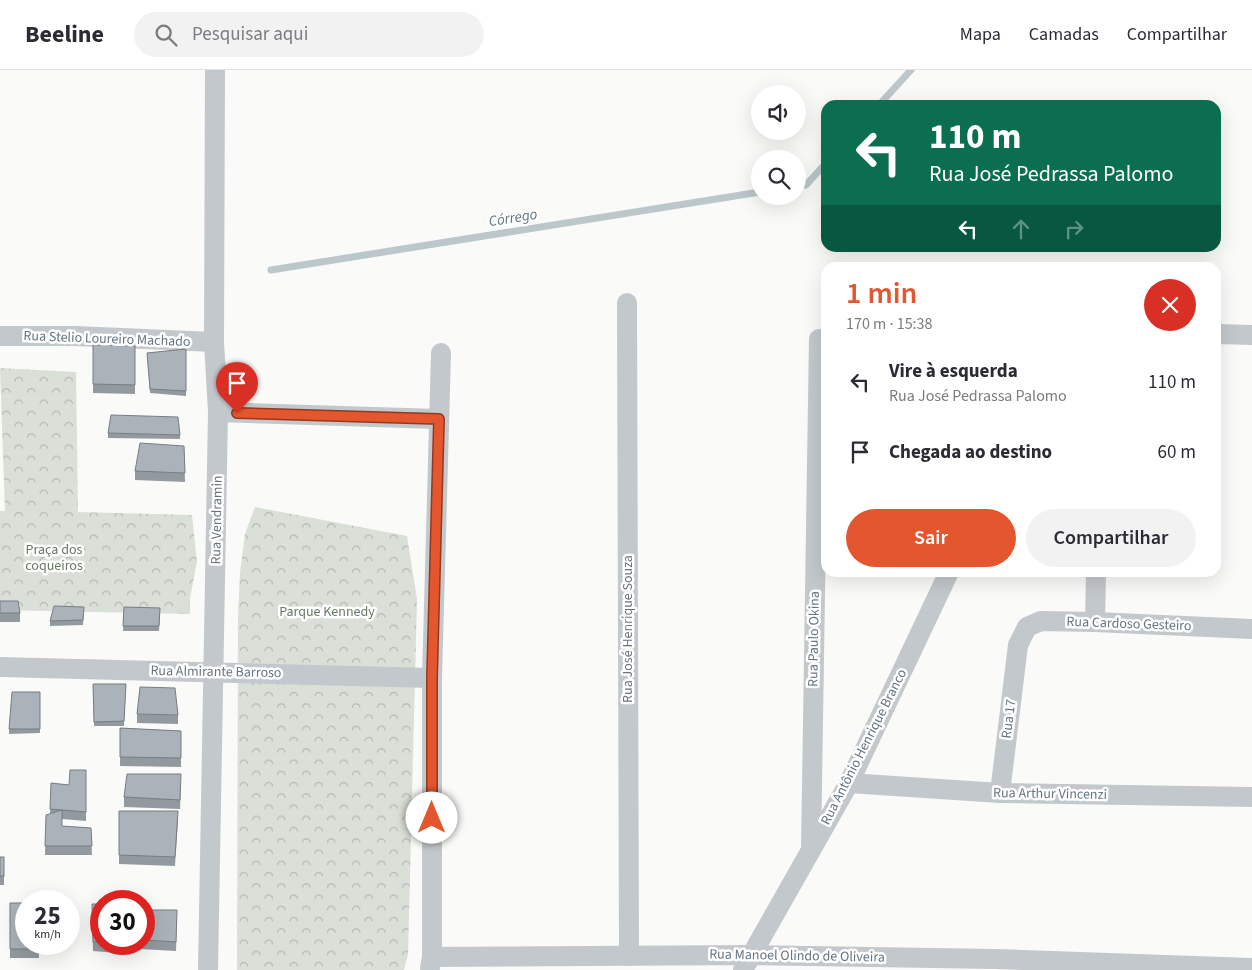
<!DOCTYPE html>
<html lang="pt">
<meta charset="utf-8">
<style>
body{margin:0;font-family:"Source Sans 3",sans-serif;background:#f2f2f3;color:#2b2b33;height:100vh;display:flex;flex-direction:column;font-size:19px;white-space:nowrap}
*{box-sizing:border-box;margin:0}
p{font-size:16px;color:#7c7c81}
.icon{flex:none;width:28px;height:28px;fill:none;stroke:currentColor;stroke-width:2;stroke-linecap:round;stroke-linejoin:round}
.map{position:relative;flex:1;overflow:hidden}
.drawer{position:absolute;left:821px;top:192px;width:400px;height:315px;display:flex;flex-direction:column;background:#fff;border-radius:15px;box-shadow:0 5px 20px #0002}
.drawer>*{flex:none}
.guide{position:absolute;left:821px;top:30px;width:400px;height:152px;border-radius:15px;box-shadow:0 5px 20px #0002;background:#0b6e4f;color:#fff;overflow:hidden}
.fabs{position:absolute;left:751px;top:15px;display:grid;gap:10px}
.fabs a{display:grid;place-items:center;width:55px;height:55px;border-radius:50%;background:#fff;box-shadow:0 5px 20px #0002;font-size:25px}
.speed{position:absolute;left:15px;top:820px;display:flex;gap:10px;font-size:25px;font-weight:700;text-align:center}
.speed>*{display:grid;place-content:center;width:65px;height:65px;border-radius:50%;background:#fff;box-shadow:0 5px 20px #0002;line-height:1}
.speed small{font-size:12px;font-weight:400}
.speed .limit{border:8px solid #d22;background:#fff;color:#111}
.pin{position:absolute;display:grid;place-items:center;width:42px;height:42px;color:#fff;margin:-51px -21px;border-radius:50% 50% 50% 0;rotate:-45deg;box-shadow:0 0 5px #0007}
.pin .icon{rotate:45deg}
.me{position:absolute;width:55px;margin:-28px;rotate:0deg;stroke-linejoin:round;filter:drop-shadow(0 0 4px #0008)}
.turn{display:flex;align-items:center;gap:18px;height:105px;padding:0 25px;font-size:22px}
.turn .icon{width:65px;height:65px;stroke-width:2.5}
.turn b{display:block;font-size:35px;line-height:42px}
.lanes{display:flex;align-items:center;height:48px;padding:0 25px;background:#0003;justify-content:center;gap:25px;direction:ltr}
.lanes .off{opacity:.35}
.round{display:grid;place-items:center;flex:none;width:52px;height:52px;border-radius:26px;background:#f2f2f3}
.head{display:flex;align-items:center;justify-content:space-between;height:85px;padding:0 25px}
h1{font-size:30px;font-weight:600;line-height:38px;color:#e4572e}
.primary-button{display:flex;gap:10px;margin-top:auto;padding:10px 25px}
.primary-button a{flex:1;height:58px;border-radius:30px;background:#e4572e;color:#fff;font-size:20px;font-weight:600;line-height:58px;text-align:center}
.primary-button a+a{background:#f2f2f3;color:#2b2b33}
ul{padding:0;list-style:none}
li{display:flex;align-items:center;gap:15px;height:70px;padding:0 25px}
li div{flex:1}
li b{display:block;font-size:19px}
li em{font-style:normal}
header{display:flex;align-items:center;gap:30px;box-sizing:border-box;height:70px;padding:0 25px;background:#fff;border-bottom:1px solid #e1e1e2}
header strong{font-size:24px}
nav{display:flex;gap:28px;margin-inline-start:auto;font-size:18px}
.search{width:350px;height:45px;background:#f2f2f3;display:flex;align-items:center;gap:12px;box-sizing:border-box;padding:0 18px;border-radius:28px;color:#7c7c81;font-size:19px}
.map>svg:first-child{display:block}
.park{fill:url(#park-crowns)}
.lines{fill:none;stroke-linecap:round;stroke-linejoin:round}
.stream{stroke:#bbc7cb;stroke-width:7}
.minor{stroke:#c3c8cc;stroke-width:20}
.wall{fill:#929a9f}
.building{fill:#aab3b9;stroke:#777d82}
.route-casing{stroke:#94391e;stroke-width:12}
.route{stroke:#e4572e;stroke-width:9}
.labels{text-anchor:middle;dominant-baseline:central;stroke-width:5;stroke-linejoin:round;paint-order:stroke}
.street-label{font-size:14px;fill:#657683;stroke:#fff}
.park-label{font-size:14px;fill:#687a64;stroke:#fff}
.water-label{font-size:15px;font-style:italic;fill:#60757c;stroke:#fff}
</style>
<header>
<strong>Beeline</strong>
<div class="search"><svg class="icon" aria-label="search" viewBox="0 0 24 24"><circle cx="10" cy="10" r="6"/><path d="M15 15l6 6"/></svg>Pesquisar aqui</div>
<nav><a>Mapa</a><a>Camadas</a><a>Compartilhar</a></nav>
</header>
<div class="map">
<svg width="1252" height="900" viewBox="0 0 1252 900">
<defs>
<pattern id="park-crowns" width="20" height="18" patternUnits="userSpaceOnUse" patternTransform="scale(1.25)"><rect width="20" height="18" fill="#dadfd7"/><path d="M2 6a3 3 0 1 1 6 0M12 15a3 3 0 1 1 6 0" fill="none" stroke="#b4b9b4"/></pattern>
</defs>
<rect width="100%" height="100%" fill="#fafaf8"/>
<g class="park">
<path d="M0,298l76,4 2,140 114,3 5,47 -7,36v16l-190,-4v-99h5z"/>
<path d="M255,437l152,29 10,63 -9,355 -4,16h-167l1,-353 2,-44 5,-39z"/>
</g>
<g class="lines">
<g class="stream">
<path d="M879,35l32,-35"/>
<path d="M798,116l8,-1 20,-22"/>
<path d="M271,200l489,-78"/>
</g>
<g class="minor">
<path d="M627,233l2,653"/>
<path d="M1216,264l36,1"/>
<path d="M0,266h75l139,6"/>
<path d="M218,342l221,7"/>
<path d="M1095,552l1,-50"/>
<path d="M0,597l432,11"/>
<path d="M849,713l151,10 252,4"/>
<path d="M1000,723l18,-148 9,-18 14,-6 54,1 157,7"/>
<path d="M811,779l8,-510"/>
<path d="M432,887l319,-2 244,4 257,9"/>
<path d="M430,898l2,-11v-279l9,-325"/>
<path d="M208,900l10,-558 -4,-70 1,-272"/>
<path d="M743,900l106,-187 100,-211"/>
</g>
</g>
<g class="wall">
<path d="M93,275l42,1v48l-42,-1z"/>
<path d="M186,279v47l-36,-3 -3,-40z"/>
<path d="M108,363l72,2v4l-72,-1z"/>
<path d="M184,376l1,36 -50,-2v-9z"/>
<path d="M0,531l20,12v9h-20z"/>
<path d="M124,537l36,6 -1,18h-36z"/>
<path d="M84,541l-1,14 -33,1v-5z"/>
<path d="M93,614h33l-2,42h-30z"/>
<path d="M40,622v41l-31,1v-5z"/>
<path d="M137,644l41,1v9l-41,-1z"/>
<path d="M120,658l61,3v36l-61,-1z"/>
<path d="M86,700v51l-24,-2v7l29,2 1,27h-47l1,-40 4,-1 1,-31 18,2z"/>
<path d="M181,714l-1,25 -56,-2v-10z"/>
<path d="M119,741l59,9 -3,46 -56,-2z"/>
<rect x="0" y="787" width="4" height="28"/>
<path d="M10,833l29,41v14h-29z"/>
<path d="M92,834h9v40h28v10l-36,-3z"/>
<path d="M144,840l33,9 -1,32 -37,-2v-5h5z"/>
</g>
<g class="building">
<path d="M93,275l42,1v39l-42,-1z"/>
<path d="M186,279v42l-36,-2 -3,-36z"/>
<path d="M111,345l67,2 2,18 -72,-2z"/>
<path d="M140,373l44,3 1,27 -50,-2z"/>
<path d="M0,531h18l2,12h-20z"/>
<path d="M54,536l30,1 -1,13 -33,1z"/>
<path d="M124,537l36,1 -1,18h-36z"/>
<path d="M93,614h33l-2,37 -30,1z"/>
<path d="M140,617l35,1 3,27 -41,-1z"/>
<path d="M12,622h28v37h-31z"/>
<path d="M120,658l61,3v27l-61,-1z"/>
<path d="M70,700h16v42l-24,-2v16l29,2 1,18h-47l1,-31 16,-5 -12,-1 1,-26 18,2z"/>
<path d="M127,704h54l-1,26 -56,-3z"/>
<path d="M119,741h59l-3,46 -56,-2z"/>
<rect x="0" y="787" width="4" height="19"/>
<path d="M10,833h16v41h13v5h-29z"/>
<path d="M92,834h9v38h-8z"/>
<path d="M144,840h33l-1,32 -32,-2z"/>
</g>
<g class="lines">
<g class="route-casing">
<path id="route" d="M237,343l202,6 -7,259v140"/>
</g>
<use href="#route" class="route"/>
</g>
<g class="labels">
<g class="street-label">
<text transform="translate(107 269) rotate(2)">Rua Stelio Loureiro Machado</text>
<text transform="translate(217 450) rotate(-89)">Rua Vendramin</text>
<text transform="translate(1129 554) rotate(2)">Rua Cardoso Gesteiro</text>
<text transform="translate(628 559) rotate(-90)">Rua José Henrique Souza</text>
<text transform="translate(814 569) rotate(-89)">Rua Paulo Okina</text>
<text transform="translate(216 602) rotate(1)">Rua Almirante Barroso</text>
<text transform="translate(1009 649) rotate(-83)">Rua 17</text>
<text transform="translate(864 677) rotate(-63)">Rua Antônio Henrique Branco</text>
<text transform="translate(1050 724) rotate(1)">Rua Arthur Vincenzi</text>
<text transform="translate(797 886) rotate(1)">Rua Manoel Olindo de Oliveira</text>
</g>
<g class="park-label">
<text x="54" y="480">Praça dos<tspan x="54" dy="16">coqueiros</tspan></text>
<text x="327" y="542">Parque Kennedy</text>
</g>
<g class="water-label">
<text transform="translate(513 148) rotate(-9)">Córrego</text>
</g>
</g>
</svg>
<div class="fabs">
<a><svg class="icon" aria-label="sound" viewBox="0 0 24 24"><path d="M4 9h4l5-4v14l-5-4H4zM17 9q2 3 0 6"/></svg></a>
<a><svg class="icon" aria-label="search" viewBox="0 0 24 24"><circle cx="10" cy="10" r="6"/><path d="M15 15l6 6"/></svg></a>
</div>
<div class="speed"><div>25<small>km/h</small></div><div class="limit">30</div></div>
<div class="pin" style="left:237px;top:343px;background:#d93025"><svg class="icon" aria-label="arrive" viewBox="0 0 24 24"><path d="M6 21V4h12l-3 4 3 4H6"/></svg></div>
<svg class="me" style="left:432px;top:748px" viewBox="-20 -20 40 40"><circle r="19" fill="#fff"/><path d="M0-13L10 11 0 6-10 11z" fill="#e4572e"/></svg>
<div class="guide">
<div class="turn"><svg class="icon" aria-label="left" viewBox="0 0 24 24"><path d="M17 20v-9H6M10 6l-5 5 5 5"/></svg><div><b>110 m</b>Rua José Pedrassa Palomo</div></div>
<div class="lanes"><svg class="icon" aria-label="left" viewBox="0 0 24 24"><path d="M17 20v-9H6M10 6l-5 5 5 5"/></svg><svg class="icon off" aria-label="ahead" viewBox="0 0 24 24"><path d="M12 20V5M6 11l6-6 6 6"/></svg><svg class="icon off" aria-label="right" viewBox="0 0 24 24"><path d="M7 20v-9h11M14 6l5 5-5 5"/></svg></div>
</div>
<section class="drawer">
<div class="head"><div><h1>1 min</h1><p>170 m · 15:38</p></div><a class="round" style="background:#d93025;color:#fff"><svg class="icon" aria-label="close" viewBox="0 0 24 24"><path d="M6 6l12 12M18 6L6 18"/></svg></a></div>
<ul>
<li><svg class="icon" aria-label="left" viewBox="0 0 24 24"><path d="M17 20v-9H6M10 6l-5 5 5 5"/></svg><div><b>Vire à esquerda</b><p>Rua José Pedrassa Palomo</p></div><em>110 m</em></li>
<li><svg class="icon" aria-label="arrive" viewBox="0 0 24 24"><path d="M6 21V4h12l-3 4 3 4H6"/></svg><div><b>Chegada ao destino</b></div><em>60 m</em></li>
</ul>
<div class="primary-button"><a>Sair</a><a>Compartilhar</a></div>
</section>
</div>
